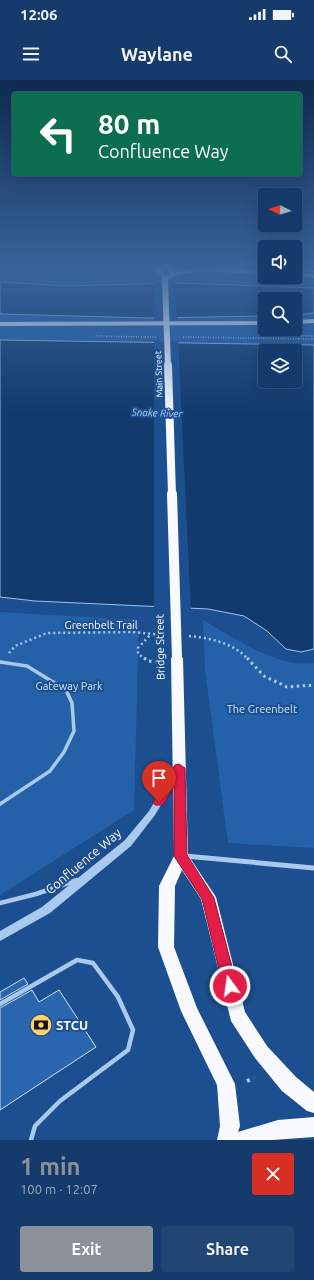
<!DOCTYPE html>
<meta charset="utf-8">
<style>
body{margin:0;font-family:Ubuntu,sans-serif;background:#214673;color:#f1f3f6;height:100vh;display:flex;flex-direction:column;font-size:15px;white-space:nowrap}
*{box-sizing:border-box;margin:0}
p{font-size:13px;color:#9dadc1}
.icon{flex:none;width:22px;height:22px;fill:none;stroke:currentColor;stroke-width:2;stroke-linecap:round;stroke-linejoin:round}
.map{position:relative;height:1060px;overflow:hidden}
.sheet{display:flex;flex-direction:column;background:#143b6b;flex:1}
.sheet>*{flex:none}
.hud{position:absolute;left:12px;top:12px;width:290px;height:84px;border-radius:4px;box-shadow:0 4px 16px #0002,0 0 0 1px #33557e;background:#0b6e4f;color:#fff;overflow:hidden}
.needle{width:26px;rotate:275deg}
.fabs{position:absolute;left:258px;top:108px;display:grid;gap:8px}
.fabs a{display:grid;place-items:center;width:44px;height:44px;border-radius:4px;background:#143b6b;box-shadow:0 4px 16px #0002,0 0 0 1px #33557e;font-size:20px}
.pin{position:absolute;display:grid;place-items:center;width:34px;height:34px;color:#fff;margin:-41px -17px;border-radius:50% 50% 50% 0;rotate:-45deg;box-shadow:0 0 4px #0007}
.pin .icon{rotate:45deg}
.me{position:absolute;width:44px;margin:-22px;rotate:346deg;stroke-linejoin:round;filter:drop-shadow(0 0 3px #0008)}
.turn{display:flex;align-items:center;gap:14px;height:84px;padding:0 20px;font-size:18px}
.turn .icon{width:52px;height:52px;stroke-width:2.5}
.turn b{display:block;font-size:28px;line-height:34px}
.round{display:grid;place-items:center;flex:none;width:42px;height:42px;border-radius:4px;background:#214673}
.summary{display:flex;align-items:center;justify-content:space-between;height:68px;padding:0 20px}
h1{font-size:24px;font-weight:600;line-height:30px;color:#8c9099}
.action{display:flex;gap:8px;margin-top:auto;padding:8px 20px}
.action a{flex:1;height:46px;border-radius:4px;background:#8c9099;color:#fff;font-size:16px;font-weight:600;line-height:46px;text-align:center}
.action a+a{background:#214673;color:#f1f3f6}
.status{display:flex;justify-content:space-between;align-items:center;height:28px;padding:0 20px;background:#143b6b;direction:ltr}
.status svg{height:11px;fill:currentColor}
header{display:flex;justify-content:space-between;align-items:center;height:52px;padding:0 20px;background:#143b6b;font-size:18px;font-weight:600}
.map>svg:first-child{display:block}
.green{fill:#2461a8;fill-rule:evenodd}
.water{fill:#123a6d;stroke:#9cc4f0;fill-rule:evenodd}
.pier{fill:#1b4f8f}
.building{fill:#2a66ad;stroke:#cfe3fa}
.lines{fill:none;stroke-linecap:round;stroke-linejoin:round}
.path-far3{stroke:#a9c9ee;stroke-width:1.5;stroke-dasharray:1 1.5;stroke-linecap:butt}
.path-far2{stroke:#a9c9ee;stroke-width:2.5;stroke-dasharray:2 3;stroke-linecap:butt}
.path-far1{stroke:#a9c9ee;stroke-width:3;stroke-dasharray:2.5 3.5;stroke-linecap:butt}
.path{stroke:#a9c9ee;stroke-width:4;stroke-dasharray:3 4.5;stroke-linecap:butt}
.service-far1{stroke:#a9c9ee;stroke-width:3.5}
.service{stroke:#a9c9ee;stroke-width:4.5}
.minor{stroke:#a9c9ee;stroke-width:5}
.tertiary{fill:#a9c9ee;fill-rule:evenodd}
.secondary{fill:#d6e6fa;fill-rule:evenodd}
.trunk{fill:#f8faff;fill-rule:evenodd}
.trunk-bridge-far2{stroke:#f8faff;stroke-width:6}
.trunk-bridge-far1{stroke:#f8faff;stroke-width:8}
.trunk-bridge{stroke:#f8faff;stroke-width:10}
.route{fill:#e11d48;stroke:#92132f}
.labels{text-anchor:middle;dominant-baseline:central;stroke-width:4;stroke-linejoin:round;paint-order:stroke}
.far-street-label{font-size:9px;fill:#fff;stroke:#1b4f8f}
.far-water-label{font-size:10px;font-style:italic;fill:#b5d3f5;stroke:#1b4f8f}
.street-label{font-size:11px;fill:#fff;stroke:#1b4f8f}
.park-label{font-size:11px;fill:#cfe3fa;stroke:#1b4f8f}
.near-street-label{font-size:13px;fill:#fff;stroke:#1b4f8f}
.near-poi-label{font-size:13px;font-weight:bold;fill:#fff;stroke:#1b4f8f;text-anchor:start}
</style>
<div class="status"><b>12:06</b><svg viewBox="0 0 49 12"><path d="M0 12V9h3v3zM5 12V6h3v6zM10 12V3h3v9zM15 12V0h3v12zM26 1h20v11H26zM47 4h2v5h-2z"/></svg></div>
<header><svg class="icon" aria-label="menu" viewBox="0 0 24 24"><path d="M4 6h16M4 12h16M4 18h16"/></svg>Waylane<svg class="icon" aria-label="search" viewBox="0 0 24 24"><circle cx="10" cy="10" r="6"/><path d="M15 15l6 6"/></svg></header>
<div class="map">
<svg width="314" height="1060" viewBox="0 0 314 1060">
<rect width="100%" height="100%" fill="#1b4f8f"/>
<g class="green">
<path d="M0,191l91,4 107,-3 67,2v3h49v68l-314,-5zM265,219h30v30h-30z"/>
<path d="M0,532l139,8 -5,190 -134,85z"/>
<path d="M203,540c30,17 75,49 111,43v185l-86,-5 -23,-173z"/>
</g>
<g class="water">
<path d="M0,202l64,4 116,-3 134,5v25l-19,2v-16h-30v17l-116,2 -149,-4z"/>
<path d="M0,260l314,5v304l-13,3 -15,-3 -19,-18 -23,-15 -36,-7 -173,-8 -35,-4zM265,271h30v30h-30z"/>
</g>
<g class="pier">
<path d="M175,201l2,39h-23v-38z"/>
<path d="M154,261h24l13,269 -37,-2z"/>
</g>
<g class="building">
<path d="M24,898l4,6 -28,16v-8z"/>
<path d="M32,910l7,12 20,-12 37,57 -96,63v-102z"/>
</g>
<g class="lines">
<g class="path-far3">
<path d="M266,254l48,2"/>
<path d="M96,256l49,1"/>
<path d="M145,257h11"/>
<path d="M183,257l131,2"/>
</g>
<g class="path-far2">
<path d="M189,556c21,2 44,7 59,23"/>
<path d="M9,573l6,-7 32,-13 86,-1 31,3"/>
<path d="M146,579l-8,-5v-6l13,-14"/>
</g>
<g class="path-far1">
<path d="M144,578l4,3 9,1"/>
<path d="M247,578l17,18 23,11 27,-2"/>
</g>
<path class="path" d="M247,1001l7,-3"/>
<path class="service-far1" d="M0,582l27,4 39,24 6,13 2,28 -10,21 -14,19 -50,33"/>
<g class="service">
<path d="M0,823l36,-9 41,-14"/>
<path d="M0,924l77,-44 16,3 25,34 15,33 -5,20 -68,51 -25,25 -4,14"/>
</g>
<path class="minor" d="M185,776l129,12"/>
<path class="tertiary" d="M177,688l3,1 1,2 -1,2 -25,42 -24,31 -81,67 -50,28v-10l42,-24 83,-67 24,-29 25,-42z"/>
<g class="secondary">
<path d="M166,186h4l4,7 -3,4 -3,-1 2,-3z"/>
<path d="M255,186h10v1l-42,3 -2,-1 2,-1z"/>
<path d="M295,186c5,-1 13,4 19,5v2l-11,-2z"/>
</g>
<g class="trunk">
<path d="M153,186h5l8,10c31,-14 66,-7 99,-5v4l-64,-4 -23,4 -13,6z"/>
<path d="M295,192l19,2v4l-19,-2z"/>
<path d="M314,239v4l-19,1v-4z"/>
<path d="M265,241v4l-265,1v-4z"/>
<path d="M177,574l6,4 5,197 28,42 29,115 22,34 29,31 18,15v21l-7,-2 -25,-20 -27,-33 -24,-37 -30,-122 -19,-29 -7,16 -1,61 23,61 38,76 5,42 -2,6 40,-12 36,-3v20l-41,3h-56l3,-14 -3,-41 -36,-74 -23,-64 1,-61 15,-30 -3,-198z"/>
</g>
<path class="trunk-bridge-far2" d="M165,199l3,87"/>
<path class="trunk-bridge-far1" d="M168,285l4,130"/>
<path class="trunk-bridge" d="M172,414l5,164"/>
</g>
<linearGradient id="sky" x2="0" y2="1"><stop stop-color="#0f2b4f"/><stop offset="0.56" stop-color="#39639b"/><stop offset="1" stop-color="#39639b" stop-opacity="0"/></linearGradient>
<rect width="314" height="334" fill="url(#sky)"/>
<path class="route" d="M179,684l6,4 2,87 27,43 23,88 -2,4 -5,2 -5,-2 -2,-4 -21,-87 -28,-43v-70l-11,19h-8l-2,-3 22,-37z"/>
<defs>
<g id="bank-disc" transform="scale(1.15)"><circle r="9.5" fill="#ffd166" stroke="#1b4f8f"/><path d="M-6-4H6V4H-6ZM0-2.3a2.3 2.3 0 1 0 0 4.6a2.3 2.3 0 1 0 0-4.6Z" fill="#111"/></g>
</defs>
<g fill-rule="evenodd">
<use href="#bank-disc" x="41" y="945"/>
</g>
<g class="labels">
<g class="far-street-label">
<text transform="translate(159 294) rotate(-92)">Main Street</text>
</g>
<g class="far-water-label">
<text transform="translate(157 333) rotate(2)">Snake River</text>
</g>
<g class="street-label">
<text x="101" y="545">Greenbelt Trail</text>
<text transform="translate(160 567) rotate(-91)">Bridge Street</text>
</g>
<g class="park-label">
<text x="69" y="606">Gateway Park</text>
<text x="262" y="629">The Greenbelt</text>
</g>
<g class="near-street-label">
<text transform="translate(83 781) rotate(-40)">Confluence Way</text>
</g>
<g class="near-poi-label">
<text x="56" y="945">STCU</text>
</g>
</g>
</svg>
<div class="fabs">
<a><svg class="needle" viewBox="-14 -14 28 28"><path d="M0-13l5 13h-10z" fill="#e53935"/><path d="M0 13l5-13h-10z" fill="#9dadc1"/></svg></a>
<a><svg class="icon" aria-label="sound" viewBox="0 0 24 24"><path d="M4 9h4l5-4v14l-5-4H4zM17 9q2 3 0 6"/></svg></a>
<a><svg class="icon" aria-label="search" viewBox="0 0 24 24"><circle cx="10" cy="10" r="6"/><path d="M15 15l6 6"/></svg></a>
<a><svg class="icon" aria-label="layers" viewBox="0 0 24 24"><path d="M12 4l9 5-9 5-9-5zM3 14l9 5 9-5"/></svg></a>
</div>
<div class="pin" style="left:159px;top:722px;background:#d93025"><svg class="icon" aria-label="arrive" viewBox="0 0 24 24"><path d="M6 21V4h12l-3 4 3 4H6"/></svg></div>
<svg class="me" style="left:230px;top:906px" viewBox="-20 -20 40 40"><circle r="17" fill="#e11d48" stroke="#fff" stroke-width="3"/><path d="M0-11L8 9 0 5-8 9z" fill="#fff"/></svg>
<div class="hud">
<div class="turn"><svg class="icon" aria-label="left" viewBox="0 0 24 24"><path d="M17 20v-9H6M10 6l-5 5 5 5"/></svg><div><b>80 m</b>Confluence Way</div></div>
</div>
</div>
<section class="sheet">
<div class="summary"><div><h1>1 min</h1><p>100 m · 12:07</p></div><a class="round" style="background:#d93025;color:#fff"><svg class="icon" aria-label="close" viewBox="0 0 24 24"><path d="M6 6l12 12M18 6L6 18"/></svg></a></div>
<div class="action"><a>Exit</a><a>Share</a></div>
</section>
